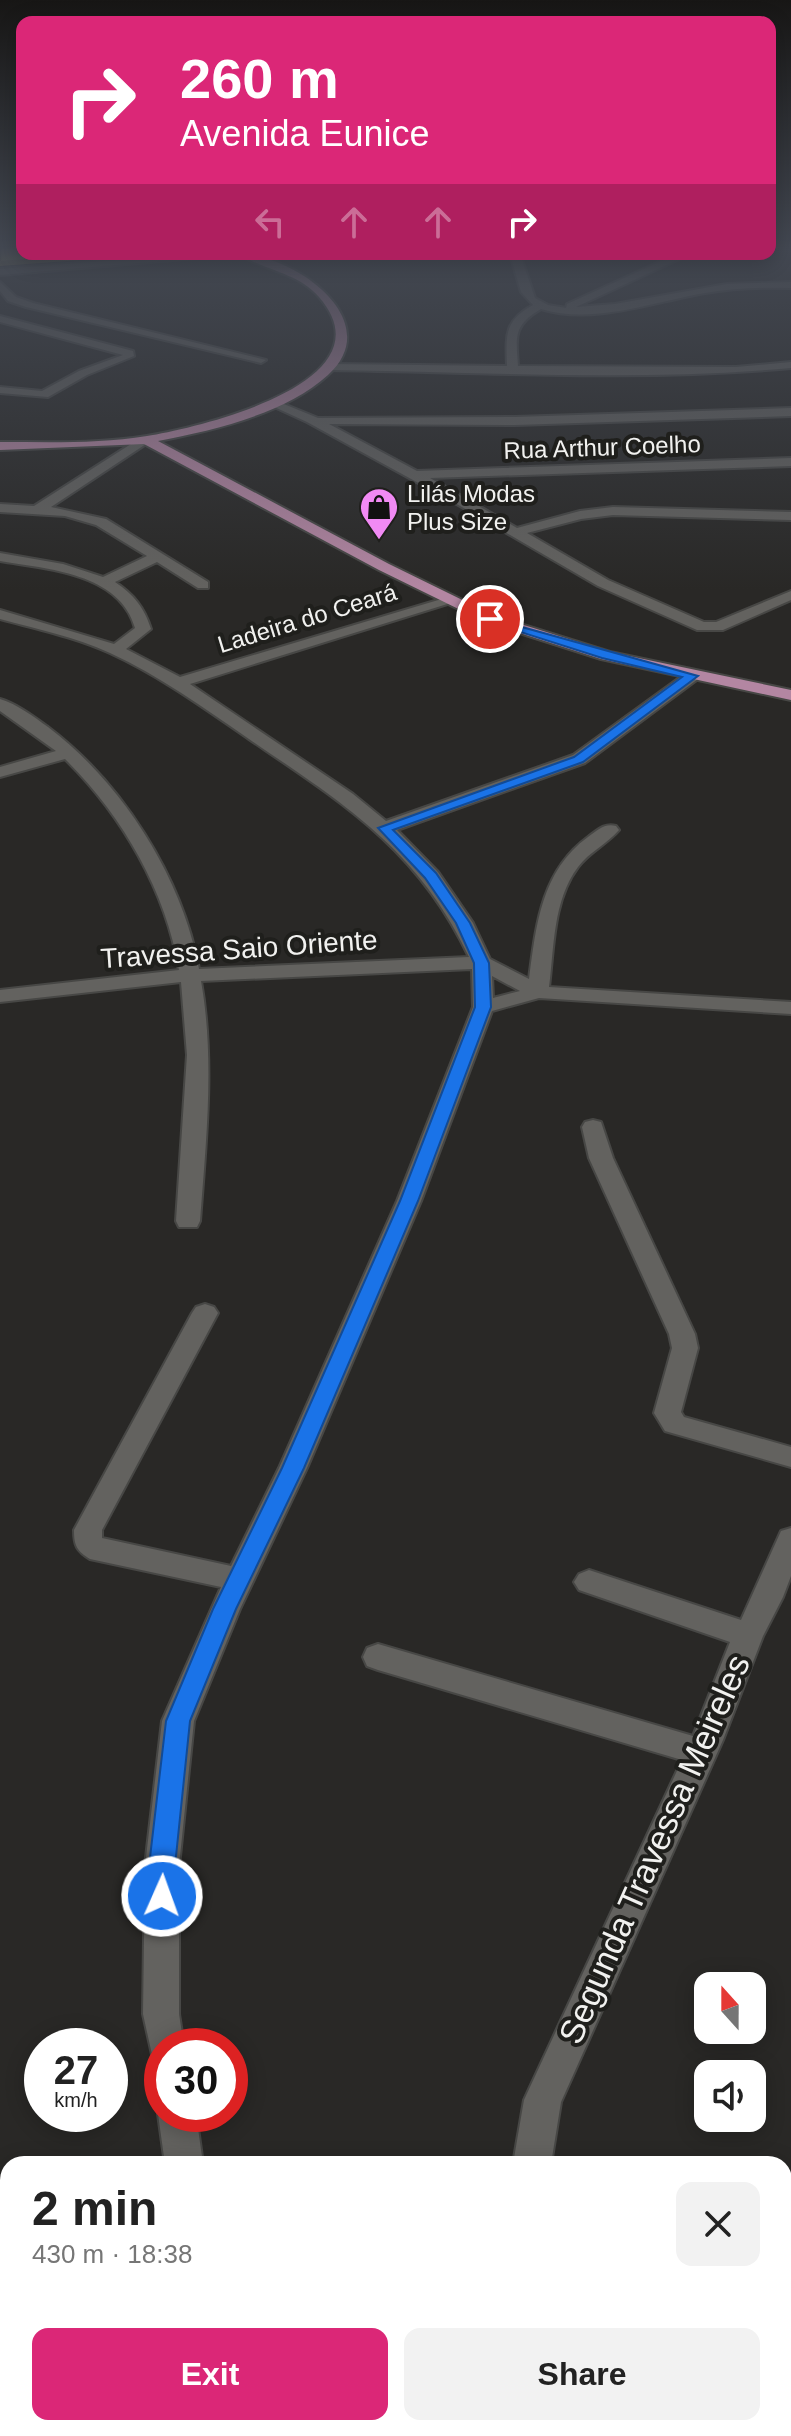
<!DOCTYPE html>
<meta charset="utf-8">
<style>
body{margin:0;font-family:Helvetica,sans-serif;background:#f2f2f2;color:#222;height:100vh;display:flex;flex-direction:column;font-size:30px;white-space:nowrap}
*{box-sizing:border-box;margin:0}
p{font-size:26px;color:#767676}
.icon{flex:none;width:44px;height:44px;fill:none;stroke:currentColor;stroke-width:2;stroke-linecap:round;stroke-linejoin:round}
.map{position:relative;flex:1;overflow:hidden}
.side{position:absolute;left:0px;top:2156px;width:792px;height:280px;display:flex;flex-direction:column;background:#fff;border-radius:24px 24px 0 0;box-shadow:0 4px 20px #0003}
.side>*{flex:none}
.hud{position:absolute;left:16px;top:16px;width:760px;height:244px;border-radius:16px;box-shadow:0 4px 20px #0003;background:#db2777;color:#fff;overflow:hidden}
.needle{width:52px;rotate:339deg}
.fabs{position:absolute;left:694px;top:1972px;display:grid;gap:16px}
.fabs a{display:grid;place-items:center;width:72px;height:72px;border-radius:16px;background:#fff;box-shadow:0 4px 20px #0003;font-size:40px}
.speed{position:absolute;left:24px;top:2028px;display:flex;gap:16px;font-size:40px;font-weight:700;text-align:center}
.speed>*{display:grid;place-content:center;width:104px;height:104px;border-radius:50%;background:#fff;box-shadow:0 4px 20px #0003;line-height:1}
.speed small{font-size:20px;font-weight:400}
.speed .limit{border:12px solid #d22;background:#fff;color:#111}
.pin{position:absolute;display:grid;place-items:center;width:68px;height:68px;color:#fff;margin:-34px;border:4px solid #fff;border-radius:50%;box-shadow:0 2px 8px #0007}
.me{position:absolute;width:88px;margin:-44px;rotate:2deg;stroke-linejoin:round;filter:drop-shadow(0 0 6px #0008)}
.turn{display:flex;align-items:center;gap:28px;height:168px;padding:0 32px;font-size:36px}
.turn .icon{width:104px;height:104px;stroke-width:2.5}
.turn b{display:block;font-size:56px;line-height:68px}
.lanes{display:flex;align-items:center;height:76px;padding:0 32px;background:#0003;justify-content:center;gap:40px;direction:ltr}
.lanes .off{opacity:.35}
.round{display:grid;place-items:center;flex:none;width:84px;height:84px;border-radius:16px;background:#f2f2f2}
.headline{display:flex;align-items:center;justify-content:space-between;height:136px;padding:0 32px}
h1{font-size:48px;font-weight:700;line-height:60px}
.cta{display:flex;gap:16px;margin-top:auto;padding:16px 32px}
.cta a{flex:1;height:92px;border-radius:16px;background:#db2777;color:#fff;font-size:32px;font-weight:700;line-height:92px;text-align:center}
.cta a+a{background:#f2f2f2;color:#222}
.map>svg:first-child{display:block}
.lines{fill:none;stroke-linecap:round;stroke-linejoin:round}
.minor-casing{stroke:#474745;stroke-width:4}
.major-casing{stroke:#474745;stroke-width:4}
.minor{fill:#63625f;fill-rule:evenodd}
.major{fill:#b386a2;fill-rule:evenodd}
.shaded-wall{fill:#9d9046}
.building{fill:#e0cd64;stroke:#9d9046;stroke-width:2}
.route{fill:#1a73e8;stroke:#114b97;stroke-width:2}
.labels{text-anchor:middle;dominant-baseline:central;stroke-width:8;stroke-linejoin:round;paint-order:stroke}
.far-street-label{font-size:24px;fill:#f1f1ef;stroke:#1f1f1c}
.far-poi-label{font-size:24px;fill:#f1f1ef;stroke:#1f1f1c;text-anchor:start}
.street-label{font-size:28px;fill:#f1f1ef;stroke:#1f1f1c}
.near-street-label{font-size:34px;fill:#f1f1ef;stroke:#1f1f1c}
</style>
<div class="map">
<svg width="791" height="2436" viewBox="0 0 791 2436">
<rect width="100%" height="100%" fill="#292826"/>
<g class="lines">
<g class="minor-casing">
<g id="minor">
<path d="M200,254h42l-242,21v-6z"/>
<path d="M510,254h10l15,44 13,7 18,3 1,-4 110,-50h13l-114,53 39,-3 112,-20 64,-2v6c-29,-1 -58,0 -86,5 -52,9 -112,32 -164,16 -28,16 -25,28 -23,57l218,1 55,-5v6c-154,14 -308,4 -462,2l-6,-3 6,-3 178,2c-1,-31 -3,-45 26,-61l-12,-13z"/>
<path d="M0,282l16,15 17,6 233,57 -5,3 -235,-56 -18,-6 -8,-10z"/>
<path d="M0,316l133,35 1,5 -47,19 -39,22 -48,-4v-6l42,4 37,-20 44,-16 -123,-33z"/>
<path d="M274,400l44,18 197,-1 276,-9v8l-276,9 -186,-1 88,47 374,-13v8l-361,12 87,50 63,-17 33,-4 178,5v8l-178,-5 -32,4 -54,14 81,47 96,42h12l75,-31v9l-68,30h-26l-99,-44 -143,-83 -148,-81 -37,-17v-4z"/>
<path d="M142,437l10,3 -101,67 55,12 102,63v6h-10l-41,-26 -42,20c19,13 29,25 36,47l-25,20 54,28 265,-79 5,-1 7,4 -267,83 163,110 33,27 187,-66 113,-82h12v6l-113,84 -188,67 41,42 35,51 17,36 39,20c7,-53 12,-108 59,-142 10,-7 16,-14 28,-11l3,4c-12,14 -30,22 -41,37 -25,33 -24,80 -29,120l242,15v12l-252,-16 -47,13 -71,190 -114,267 -67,141 -46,112 -15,145v148l5,32h-22v17l-9,-4 -10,-45 2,-148 17,-145 59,-134 -131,-28c-13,-8 -16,-13 -16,-29l118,-217 4,-6 9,-3 9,3 4,6 -116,217v8l129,28 48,-98 118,-267 76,-194 -1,-38 -271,12c14,79 5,160 -1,240l-3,6h-18l-3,-6 11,-166 -6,-73 -181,20v-12l179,-20c-13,-79 -57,-155 -114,-211l-65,18v-10l56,-16 -56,-40v-12c17,5 34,18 48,28 73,55 134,149 151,242l270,-12c-50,-107 -126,-154 -220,-218 -45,-31 -89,-63 -139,-86 -35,-16 -73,-24 -110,-34v-9l114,34 21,-16c-15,-55 -88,-59 -135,-67v-8l63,11 40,13 44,-21 -51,-31 -31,-9 -65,-4v-8l34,2zM492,976l28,15 -27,7z"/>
<path d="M593,1120l8,2 12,36 82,176 3,14 -17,64 3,5 107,30v20l-126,-36 -11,-18 18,-65 -3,-14 -80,-176 -7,-31 3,-5z"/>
<path d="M791,1528v48l-8,21 -20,39 -40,104 -162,362 -10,62h-38l11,-64 6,-13 152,-327 -304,-90 -11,-4 -4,-9 4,-9 11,-4 315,92 37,-94 -151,-52 -5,-8 5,-8 10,-4 152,50 40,-89z"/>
<path d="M162,2105v9h34l7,50h-38l-7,-50z"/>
<path d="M227,2428h42l3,8h-42z"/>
<path d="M562,2428h42l2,8h-42z"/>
</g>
</g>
<g class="major-casing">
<path id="major" d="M239,254c54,0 149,66 89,121 -43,39 -114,55 -170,66l231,123 106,52 115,36 181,38v10l-190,-41 -116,-37 -106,-52 -235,-126 -144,6v-8c49,0 99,2 147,-6 54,-9 246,-54 172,-139 -22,-25 -54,-26 -80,-43z"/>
</g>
<use href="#minor" class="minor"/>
<use href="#major" class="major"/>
</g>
<path class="shaded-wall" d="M107,254l1,4 -108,8v-4z"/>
<path class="building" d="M0,248h22v6h80l-102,8z"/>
<linearGradient id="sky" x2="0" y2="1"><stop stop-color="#171615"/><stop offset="0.42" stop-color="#434852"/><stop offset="1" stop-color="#434852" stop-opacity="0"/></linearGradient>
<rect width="791" height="590" fill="url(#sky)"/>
<path class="route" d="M486,617l212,59 -115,86 -190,68 43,43 34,50 19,40 2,44 -73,194 -114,267 -68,141 -46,112 -15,145v30l-4,8 -9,4 -10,-4 -3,-8v-30l17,-145 47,-112 69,-141 118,-267 75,-194 -1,-44 -18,-40 -31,-45 -47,-50 196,-71 108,-80 -80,-19 -116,-37z"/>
<defs>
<g id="shop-pin" transform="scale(2)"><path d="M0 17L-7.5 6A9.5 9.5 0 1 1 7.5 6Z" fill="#f18af4" stroke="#1f1f1c"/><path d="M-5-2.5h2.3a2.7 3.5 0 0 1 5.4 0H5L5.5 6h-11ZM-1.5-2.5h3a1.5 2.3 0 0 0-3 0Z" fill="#111"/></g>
</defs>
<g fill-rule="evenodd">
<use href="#shop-pin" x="379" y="507"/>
</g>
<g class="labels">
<g class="far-street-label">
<text transform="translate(602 447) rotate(-2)">Rua Arthur Coelho</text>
<text transform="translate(307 618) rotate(-17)">Ladeira do Ceará</text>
</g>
<g class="far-poi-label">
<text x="407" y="493">Lilás Modas<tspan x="407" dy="28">Plus Size</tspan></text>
</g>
<g class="street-label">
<text transform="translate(239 949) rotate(-4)">Travessa Saio Oriente</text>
</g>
<g class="near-street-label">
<text transform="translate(654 1849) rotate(-66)">Segunda Travessa Meireles</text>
</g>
</g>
</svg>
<div class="fabs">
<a><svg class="needle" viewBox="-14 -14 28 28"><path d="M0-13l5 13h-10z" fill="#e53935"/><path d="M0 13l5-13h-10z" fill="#767676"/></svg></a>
<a><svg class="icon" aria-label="sound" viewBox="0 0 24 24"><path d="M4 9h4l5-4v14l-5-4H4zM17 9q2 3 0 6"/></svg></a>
</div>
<div class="speed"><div>27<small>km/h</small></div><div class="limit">30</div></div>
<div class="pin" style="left:490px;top:619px;background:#d93025"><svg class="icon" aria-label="arrive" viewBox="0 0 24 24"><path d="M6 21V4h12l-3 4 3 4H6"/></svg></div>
<svg class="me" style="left:162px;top:1896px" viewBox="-20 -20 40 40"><circle r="17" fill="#1a73e8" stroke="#fff" stroke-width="3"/><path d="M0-11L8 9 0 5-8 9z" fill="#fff"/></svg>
<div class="hud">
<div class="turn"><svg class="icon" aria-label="right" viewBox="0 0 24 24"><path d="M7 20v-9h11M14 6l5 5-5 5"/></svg><div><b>260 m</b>Avenida Eunice</div></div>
<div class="lanes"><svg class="icon off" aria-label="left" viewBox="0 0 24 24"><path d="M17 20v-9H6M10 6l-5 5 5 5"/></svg><svg class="icon off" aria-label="ahead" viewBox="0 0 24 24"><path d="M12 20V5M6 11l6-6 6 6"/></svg><svg class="icon off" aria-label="ahead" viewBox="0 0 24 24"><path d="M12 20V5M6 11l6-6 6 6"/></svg><svg class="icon" aria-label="right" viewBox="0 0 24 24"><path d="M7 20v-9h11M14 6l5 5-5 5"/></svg></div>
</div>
<section class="side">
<div class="headline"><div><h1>2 min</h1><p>430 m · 18:38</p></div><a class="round"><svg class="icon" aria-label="close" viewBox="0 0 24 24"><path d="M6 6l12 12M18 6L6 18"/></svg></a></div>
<div class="cta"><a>Exit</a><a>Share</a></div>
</section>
</div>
